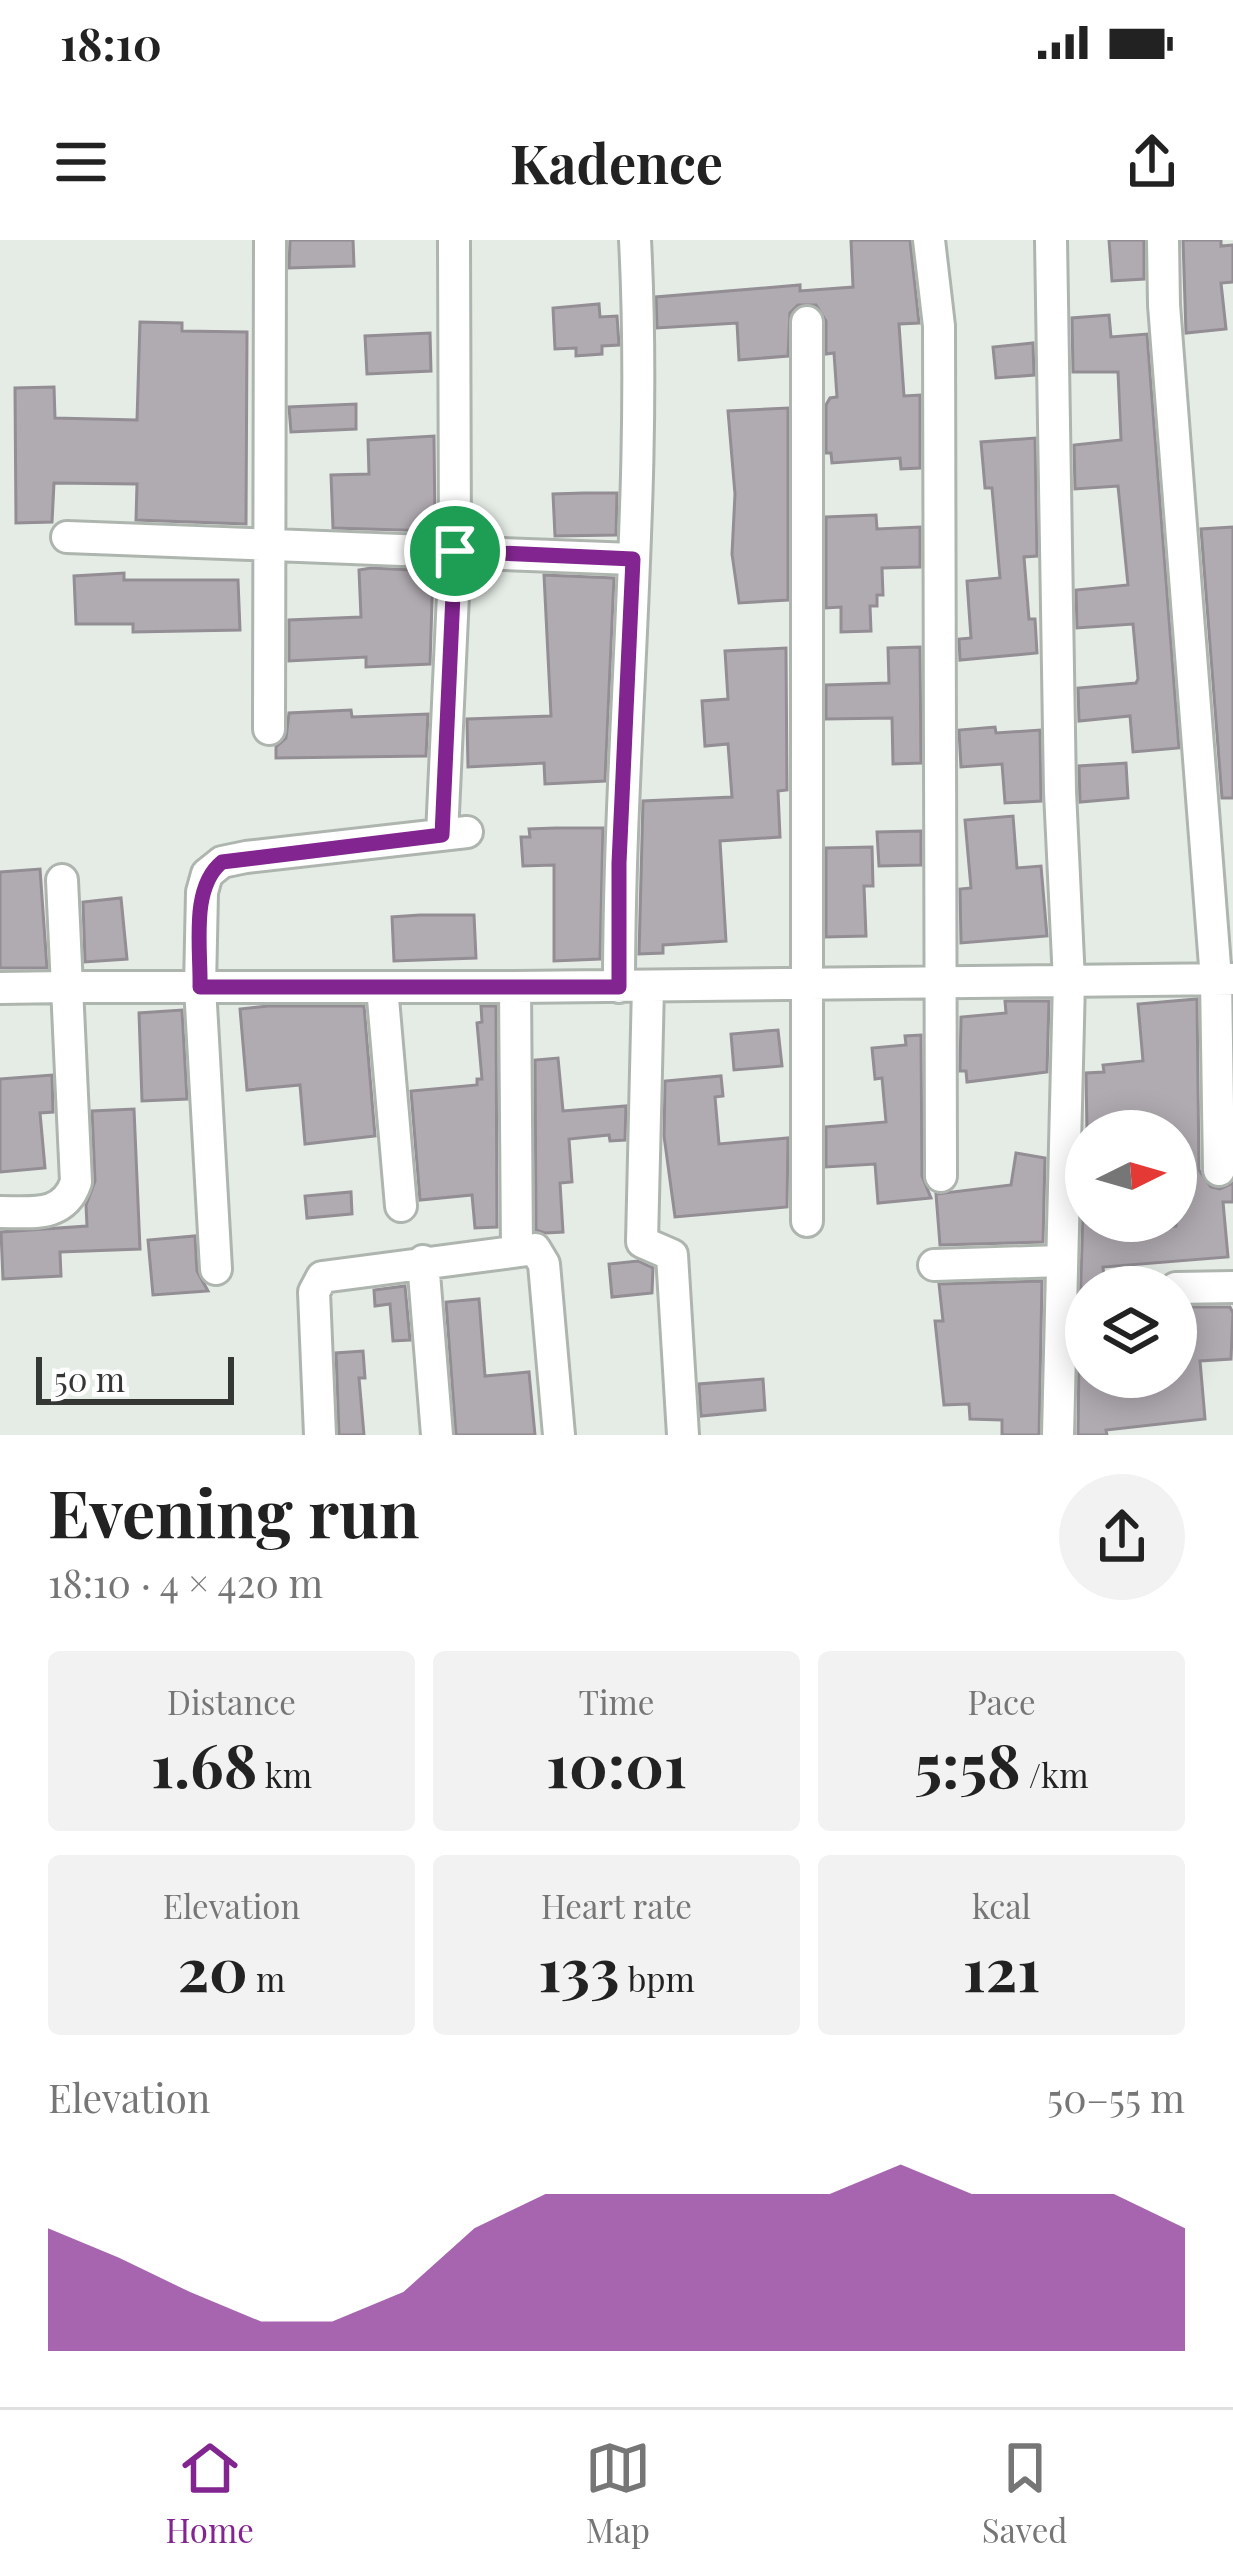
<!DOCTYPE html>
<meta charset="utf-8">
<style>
body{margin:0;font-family:"Playfair Display",serif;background:#f2f2f2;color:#222;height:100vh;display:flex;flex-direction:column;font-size:45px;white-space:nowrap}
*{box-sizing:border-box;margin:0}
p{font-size:39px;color:#767676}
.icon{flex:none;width:66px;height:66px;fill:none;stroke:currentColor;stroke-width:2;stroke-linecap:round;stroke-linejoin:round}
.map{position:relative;height:1195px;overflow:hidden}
.side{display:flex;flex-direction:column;background:#fff;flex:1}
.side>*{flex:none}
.needle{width:78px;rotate:85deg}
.buttons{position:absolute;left:1065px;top:870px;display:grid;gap:24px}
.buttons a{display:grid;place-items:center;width:132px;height:132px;border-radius:50%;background:#fff;box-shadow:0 6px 30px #0003;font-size:60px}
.scale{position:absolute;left:36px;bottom:30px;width:198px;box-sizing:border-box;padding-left:12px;border:6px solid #343734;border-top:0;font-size:33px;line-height:42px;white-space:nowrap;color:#343734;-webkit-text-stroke:9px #fff;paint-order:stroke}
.pin{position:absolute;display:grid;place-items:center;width:102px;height:102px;color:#fff;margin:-51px;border:6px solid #fff;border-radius:50%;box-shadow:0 3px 12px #0007}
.round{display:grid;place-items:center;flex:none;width:126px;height:126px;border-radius:63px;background:#f2f2f2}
.head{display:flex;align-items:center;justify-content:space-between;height:204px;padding:0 48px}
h1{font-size:66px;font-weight:700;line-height:90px}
.stats{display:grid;grid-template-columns:repeat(3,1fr);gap:18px;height:204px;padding:12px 48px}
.stats div{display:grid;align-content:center;border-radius:12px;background:#f2f2f2;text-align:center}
.stats b{font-size:60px;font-weight:700}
.stats small{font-size:33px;font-weight:400}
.stats p{font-size:33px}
.chart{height:336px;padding:24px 48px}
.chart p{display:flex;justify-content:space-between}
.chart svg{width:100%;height:216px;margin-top:12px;fill:#822590;opacity:.7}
.status{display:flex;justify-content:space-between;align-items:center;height:84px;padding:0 60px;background:#fff;direction:ltr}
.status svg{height:33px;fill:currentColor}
header{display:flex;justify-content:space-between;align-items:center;height:156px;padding:0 48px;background:#fff;font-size:54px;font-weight:700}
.dock{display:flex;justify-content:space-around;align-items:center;height:168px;border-top:3px solid #e0e0e0;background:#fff;font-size:33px;color:#767676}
.dock a{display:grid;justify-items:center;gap:6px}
.dock .active{color:#822590}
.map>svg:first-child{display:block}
</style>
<div class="status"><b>18:10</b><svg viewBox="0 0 49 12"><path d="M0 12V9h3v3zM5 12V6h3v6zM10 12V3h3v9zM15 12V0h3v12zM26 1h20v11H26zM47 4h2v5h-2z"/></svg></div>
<header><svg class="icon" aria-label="menu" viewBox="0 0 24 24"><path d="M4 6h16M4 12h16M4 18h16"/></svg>Kadence<svg class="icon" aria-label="share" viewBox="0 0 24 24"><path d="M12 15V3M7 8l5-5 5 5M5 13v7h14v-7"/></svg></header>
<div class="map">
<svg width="1233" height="1195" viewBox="0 0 1233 1195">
<rect width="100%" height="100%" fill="#e5ece6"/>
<!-- building -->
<path fill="#b0aab1" stroke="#938d94" stroke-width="3" d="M290 0H353L354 26 289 28Z
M851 0H910L919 83 899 84 904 156 920 155V228L901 229 900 218 832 223 831 213H826V165L830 158 837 157 834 113 826 114V81L816 65H798L790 73 788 116 739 120 737 83 657 88 656 57 800 45V51L853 47Z
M1109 0H1144V39L1112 41Z
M1183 0H1221V6L1233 5V42L1221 43 1226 89 1186 93Z
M599 64 600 77 617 76 619 105 602 106V114L576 116V108L555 109 553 68Z
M1109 75 1111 97 1147 94 1179 508 1133 512 1130 476 1079 481 1078 448 1136 443 1138 439 1133 384 1077 388 1076 350 1128 345 1118 246 1075 249 1074 205 1121 200 1118 132H1073L1072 78Z
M140 82 182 83V91L247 92 246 284 136 280 137 244 54 243 52 282 16 283 15 148 54 147 55 178 137 180Z
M430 93 431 131 367 134 365 96Z
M1033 103 1034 135 996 138 993 107Z
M356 164V189L291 192 289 167Z
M788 168V360L739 363 732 314 735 254 728 171Z
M434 196 435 291 333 288 331 235 369 234 368 200Z
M1035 198 1037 316 1024 317 1029 379H1035L1037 413 960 420 959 399 971 398 967 341 1000 338 992 248H985L981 202Z
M584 253H617L616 295 555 296 553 254Z
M876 275 877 289 920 287V327L882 328 883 355H877V366H870L871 391 841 392V367L826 368V277Z
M1233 287V558H1222L1201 289Z
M371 328 433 331 430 424 366 427V417L289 421V380L361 377 359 330Z
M124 333V340H238L240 390 133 392V384H76L74 336Z
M544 335 614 338 605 541 545 544 544 523 468 527 467 479 551 476Z
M920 407 921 523 893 524 892 478 826 479V445L889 443 888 408Z
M786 408 787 550 778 551 780 597 720 601 726 701 663 705V713L639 714 643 561 732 557 728 504 705 506 702 461 728 459 725 411Z
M351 470 352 477 428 474 426 516 276 518V507L286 498 289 473Z
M995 487 996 493 1040 490 1041 561 1005 563 1002 524 961 527 959 490Z
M1126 523 1128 558 1080 562 1079 526Z
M1013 576 1017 628 1041 626 1047 696 961 703 960 649 971 648 965 580Z
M556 588H603L600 719 554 721V625L523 626 521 597H530L529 589Z
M921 591V625L879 626 877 592Z
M872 607 873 646H864L866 696 826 697V608Z
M40 629 47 728H0V632Z
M121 658 127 719 85 722 83 662Z
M420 675H474L476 718 394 721 392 677Z
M1197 759 1199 930 1211 947 1220 949 1233 943V962H1223L1228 1017 1103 1027 1105 1047H1086V1071L1080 1072 1083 973 1086 981H1120L1121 990 1176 986V891H1087L1086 833 1104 832 1103 825 1143 821 1138 764Z
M1005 761H1049L1047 832 967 842 966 831H960L961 777 1006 773Z
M268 766H364L375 896 305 904 300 845 247 850 240 769Z
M481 766H496L497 987 475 988 472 955 420 960 411 851 477 845V839H482L477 783 482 782Z
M182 770 187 859 142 861 139 773Z
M778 790 782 826 734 830 731 794Z
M921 795 922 936 931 958 878 963 875 924 826 927V887L886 882 882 838 875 839 872 808 906 805 905 796Z
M558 818 563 871 626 866 625 900 610 901 609 895 569 899 572 942 560 943 563 992 545 993 536 990 535 820Z
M52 835 53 872 40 873 45 928 0 932V839Z
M721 836 723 856 715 857 719 904 788 898 787 967 675 977 664 896 665 841Z
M134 869 140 1009 60 1012 61 1036 3 1039 1 992 87 986 86 965 95 941 92 871Z
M1016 913 1045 918 1043 1002 940 1005 936 954 1011 945Z
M351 952 352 974 307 978 305 956Z
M195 996 197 1031 208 1051 153 1055 148 1000Z
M638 1021 653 1028 652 1053 612 1057 609 1024Z
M1042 1041 1039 1195H1002V1180L970 1179 969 1164 944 1165 935 1081H943L939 1044Z
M405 1046 410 1100 393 1101 390 1064 375 1066 374 1050Z
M479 1059 485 1136 529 1132 535 1195H456L446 1062Z
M1176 1067H1230L1233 1073 1231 1119 1200 1121 1205 1179 1106 1190 1107 1195H1078L1079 1114 1086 1113V1137H1176Z
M363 1111 365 1138H359L364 1195H339L336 1113Z
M763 1139 765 1170 701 1176 699 1144Z"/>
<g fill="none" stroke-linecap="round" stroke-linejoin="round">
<defs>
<path id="minor" d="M929 0 939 86 941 936
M1051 0 1060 552 1069 741 1058 1195
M1163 0 1164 65 1216 739 1219 930
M67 297 633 319
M269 489 270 0
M442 595 455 311 454 0
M62 640 67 747H515
M648 746 642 1002 672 1015 683 1195
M382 747 401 966
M619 747C619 498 648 249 635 0
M0 748 67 747 76 942C64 978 32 972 0 972
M807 981V82
M517 1011 515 747 1233 739
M423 1021 437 1195
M934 1025 1061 1021
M216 1029 200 747 202 652 207 634 222 622 246 617 467 592
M1176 1048 1233 1047
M320 1195 314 1052 322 1037 535 1009 544 1024 559 1195"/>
</defs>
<!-- minor casing -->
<use href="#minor" stroke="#aeb5af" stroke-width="36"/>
<!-- minor -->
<use href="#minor" stroke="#fff" stroke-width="30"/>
</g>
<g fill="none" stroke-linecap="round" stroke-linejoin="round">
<defs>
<path id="route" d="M455 311 633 319 619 623V747H200C201 708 190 648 222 622L442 595Z"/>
</defs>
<!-- route casing -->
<use href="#route" stroke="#fff" stroke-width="24"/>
<!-- route -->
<use href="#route" stroke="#822590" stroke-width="15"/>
</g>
</svg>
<div class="buttons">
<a><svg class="needle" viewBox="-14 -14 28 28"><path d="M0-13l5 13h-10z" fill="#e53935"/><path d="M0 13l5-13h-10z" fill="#767676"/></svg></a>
<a><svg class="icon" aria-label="layers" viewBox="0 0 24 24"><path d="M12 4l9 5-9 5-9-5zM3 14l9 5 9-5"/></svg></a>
</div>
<div class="scale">50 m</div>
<div class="pin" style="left:455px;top:311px;background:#1e9e55"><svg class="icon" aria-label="arrive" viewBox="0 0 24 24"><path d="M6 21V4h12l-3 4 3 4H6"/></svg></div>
</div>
<section class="side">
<div class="head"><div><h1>Evening run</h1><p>18:10 · 4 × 420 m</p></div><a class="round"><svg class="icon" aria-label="share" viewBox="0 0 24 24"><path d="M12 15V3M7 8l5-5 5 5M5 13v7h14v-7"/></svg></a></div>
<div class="stats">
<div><p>Distance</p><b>1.68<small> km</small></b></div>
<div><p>Time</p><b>10:01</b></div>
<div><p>Pace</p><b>5:58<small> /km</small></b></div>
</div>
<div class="stats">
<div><p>Elevation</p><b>20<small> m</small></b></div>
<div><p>Heart rate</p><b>133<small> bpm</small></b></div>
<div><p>kcal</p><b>121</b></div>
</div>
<div class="chart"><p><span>Elevation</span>50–55 m</p>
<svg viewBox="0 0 160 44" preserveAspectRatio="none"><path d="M0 44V19L10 25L20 32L30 38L40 38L50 32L60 19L70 12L80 12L90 12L100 12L110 12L120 6L130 12L140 12L150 12L160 19V44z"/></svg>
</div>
</section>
<nav class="dock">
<a class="active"><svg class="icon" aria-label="home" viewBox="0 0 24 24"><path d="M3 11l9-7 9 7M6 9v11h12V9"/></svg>Home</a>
<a><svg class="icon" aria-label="map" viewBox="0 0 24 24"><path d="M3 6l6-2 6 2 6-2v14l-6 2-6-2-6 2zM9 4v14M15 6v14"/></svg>Map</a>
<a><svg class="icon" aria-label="saved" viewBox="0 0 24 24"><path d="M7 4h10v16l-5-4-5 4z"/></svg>Saved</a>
</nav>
